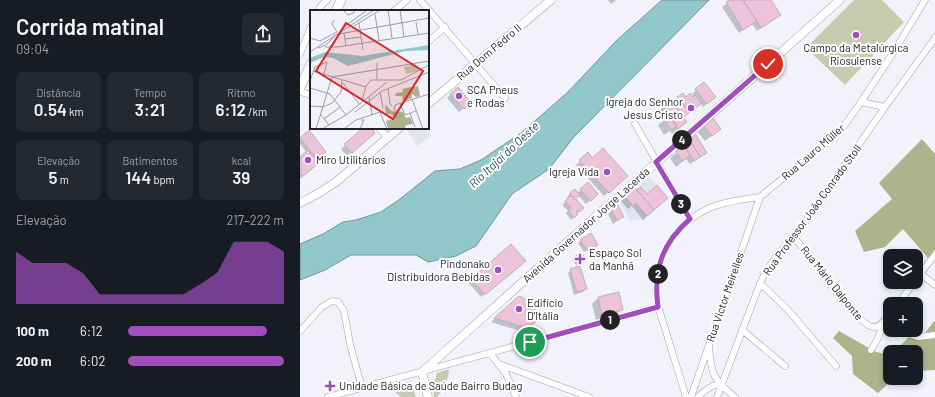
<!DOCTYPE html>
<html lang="pt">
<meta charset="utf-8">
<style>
body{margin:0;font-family:Barlow,sans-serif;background:#242831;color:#f1f3f6;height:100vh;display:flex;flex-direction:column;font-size:15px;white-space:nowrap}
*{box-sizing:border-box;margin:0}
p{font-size:13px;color:#9ea1a6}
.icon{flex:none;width:22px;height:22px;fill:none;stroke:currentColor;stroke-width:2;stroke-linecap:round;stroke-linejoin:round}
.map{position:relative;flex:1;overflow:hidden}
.drawer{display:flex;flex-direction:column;background:#171b24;width:300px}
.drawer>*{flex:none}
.buttons{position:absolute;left:583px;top:249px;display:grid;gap:8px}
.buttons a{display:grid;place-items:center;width:40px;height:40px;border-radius:8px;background:#171b24;box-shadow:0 2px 6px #0003;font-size:20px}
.pin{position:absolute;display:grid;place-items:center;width:34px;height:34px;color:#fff;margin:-17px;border:2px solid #fff;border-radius:50%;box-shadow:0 1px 4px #0007}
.km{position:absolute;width:20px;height:20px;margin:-10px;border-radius:50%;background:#222;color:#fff;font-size:11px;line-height:20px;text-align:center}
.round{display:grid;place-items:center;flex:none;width:42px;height:42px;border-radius:8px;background:#242831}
.head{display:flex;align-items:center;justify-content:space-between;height:68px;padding:0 16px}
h1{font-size:22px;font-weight:600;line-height:30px}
.stats{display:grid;grid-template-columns:repeat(3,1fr);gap:6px;height:68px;padding:4px 16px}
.stats div{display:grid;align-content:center;border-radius:8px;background:#242831;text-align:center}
.stats b{font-size:17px;font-weight:600}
.stats small{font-size:11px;font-weight:400}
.stats p{font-size:11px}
.chart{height:112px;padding:8px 16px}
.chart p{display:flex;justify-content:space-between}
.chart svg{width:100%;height:72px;margin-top:4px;fill:#9e4ebd;opacity:.7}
ul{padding:0 16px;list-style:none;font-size:13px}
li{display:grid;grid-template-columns:64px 48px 1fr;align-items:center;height:30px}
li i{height:10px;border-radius:5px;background:#9e4ebd}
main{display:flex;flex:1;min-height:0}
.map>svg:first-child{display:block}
</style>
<main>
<section class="drawer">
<div class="head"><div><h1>Corrida matinal</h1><p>09:04</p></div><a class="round"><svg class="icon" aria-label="share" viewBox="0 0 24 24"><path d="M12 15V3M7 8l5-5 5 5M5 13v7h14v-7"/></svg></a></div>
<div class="stats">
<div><p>Distância</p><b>0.54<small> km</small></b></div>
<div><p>Tempo</p><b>3:21</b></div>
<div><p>Ritmo</p><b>6:12<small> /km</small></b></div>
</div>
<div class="stats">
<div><p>Elevação</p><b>5<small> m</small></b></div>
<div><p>Batimentos</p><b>144<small> bpm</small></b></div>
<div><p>kcal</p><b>39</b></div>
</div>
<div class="chart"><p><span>Elevação</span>217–222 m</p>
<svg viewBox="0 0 160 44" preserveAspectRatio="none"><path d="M0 44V12L10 19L20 19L30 19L40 25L50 38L60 38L70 38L80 38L90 38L100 38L110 32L120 25L130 6L140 6L150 6L160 12V44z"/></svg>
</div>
<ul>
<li><b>100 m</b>6:12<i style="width:89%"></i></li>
<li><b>200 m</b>6:02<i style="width:100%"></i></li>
</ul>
</section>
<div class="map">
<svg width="635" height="397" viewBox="0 0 635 397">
<rect width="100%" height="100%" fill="#f1f2fb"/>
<!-- built -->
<path fill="#e2e4f4" d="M106 128H125L131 135 117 146Z
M349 176 357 185 347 194 341 187 337 190 335 188Z
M325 196 333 206 336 203 347 216 344 220H330L319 202Z"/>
<!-- green -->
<path fill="#c7ccae" d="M554 0H582L604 22 545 85 506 48Z
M149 369C148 380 145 388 137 397H134L133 387 137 373Z
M111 381 116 397H101L89 387Z"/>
<!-- forest -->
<path fill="#adb38b" d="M622 139 635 154V249L628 258 603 229 585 247 564 252 555 231 592 199 579 183Z
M634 321 635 322V370L616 371V352H594L610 336 620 340Z
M539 331 576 352 590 355V378H594L578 393 553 374 552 356 533 338Z"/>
<!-- water -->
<path fill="#92c8cc" stroke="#70969a" d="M362 0H409L273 138 249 169 212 194 176 246 156 256 128 262 116 255H51L25 270 0 280V244L23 234 43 222 56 220 81 212 100 199 135 171 160 169 181 160 221 133 268 92 317 40Z"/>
<!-- shadow -->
<path fill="#0003" d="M308 0H316L311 4Z
M431 0H470L480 15 457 31 452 24 439 33 422 7Z
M396 90 411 101 403 107 400 103 382 118 385 122 379 128 372 134 370 131 364 135 358 125 363 121 357 112 370 101 372 104 383 94 386 98H392L394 97 392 94Z
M151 94 166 106 159 112 147 98Z
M404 126 420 129 405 141 398 132Z
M65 128H70V137L47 156 41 149Z
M9 132 22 154 15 160 14 167 0 179V158L7 153 0 144V139Z
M396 137 406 153 390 164 386 159 376 167 370 158Z
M292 159 322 180 304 196 276 165 280 161Z
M340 188 347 195 363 202 343 220 332 206 328 209 321 201 335 189 337 191Z
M275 190 277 193 281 190 293 198 286 204 278 195 273 199 283 207 271 220 266 213 268 211 262 205 269 199 267 197Z
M312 210 323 217 313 224 308 214Z
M281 240 295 246 284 252 278 243Z
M274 258 283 261 277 266 272 260Z
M221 263 181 297 168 282 171 279Z
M271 270 286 289 283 292 274 295 268 273Z
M219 297 240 318 236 322 223 332 191 322Z
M298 298 322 309 316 315 296 320 292 304Z"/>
<!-- building -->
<path fill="#edc3da" stroke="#bbb2b7" d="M429 0H443L457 21 443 30 426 2Z
M443 0H471L481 15 461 28Z
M404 82 416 97 407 104 395 89Z
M158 87 171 103 164 109 150 94Z
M383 93 386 97 390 93 393 97 395 95 402 103 390 112 377 97Z
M370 100 387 122 378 129 362 105Z
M381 102 390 112 383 118 375 106Z
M369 115 377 126 371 130 364 118Z
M413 118 421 129 412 136 403 125Z
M63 128H71L75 133 52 153 44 144Z
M9 130 26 152 17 159 0 138Z
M396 135 407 153 400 157 390 140Z
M390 140 400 157 394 161 384 145Z
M384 145 390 156 382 161 376 151Z
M303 148 328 176 309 193 279 160 288 152 292 158Z
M8 150 19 163 3 176 0 173V157Z
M288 182 298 194 291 201 280 189Z
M357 185 368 198 354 210 337 190 341 187 347 194Z
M335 188 354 210 347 216 336 203 333 206 325 196Z
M275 189 280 195 276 198 269 194Z
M271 195 275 200 276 199 284 208 279 212 278 210 276 212 278 214 274 218 268 210 271 208 265 201Z
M318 205 324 217 317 220 311 209Z
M291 233 298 245 288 251 280 240Z
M211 244 226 261 185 295 171 279Z
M281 252 286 260 279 265 273 258Z
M280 266 287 289 277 292 270 269Z
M319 292 323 310 302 315 298 297Z
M219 296 229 301 241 318 227 328 194 318Z"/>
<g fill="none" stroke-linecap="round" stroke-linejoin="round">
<defs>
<path id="minor" d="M120 0 205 98
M18 11 20 7 27 0
M94 11 107 0
M128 42 145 27
M0 54 11 27
M0 92 8 94 11 93
M561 102 585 107
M335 124 390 219
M79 128 88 138
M460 197 526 143 544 126 561 102 593 53 625 0
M494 237C505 251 559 328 574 327 581 327 586 319 590 314
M620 273 635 285
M616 279 635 255
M460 283 488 310 536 366
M598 304 614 282
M442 330 485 366
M603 330 605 333 618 337 635 335
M0 331 22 307 32 301 38 302 44 311 50 344 62 388
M409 346C411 374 413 380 435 397
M571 350 577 340 584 323
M190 353 206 374 216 397
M199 364 289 397
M28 397 358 307
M386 397C380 376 373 356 367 335 364 324 359 312 357 300 352 259 374 223 412 207 427 201 444 199 460 197
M391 397 460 197
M398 397C405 391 411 383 421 386
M417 397 456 294 465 273 477 255 501 228 585 107 635 38"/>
<path id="major" d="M128 104 251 0
M0 203 19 193 36 182 99 128
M128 397 122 372 311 203 540 0"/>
<path id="highway" d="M36 11 41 0
M0 88 11 64"/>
</defs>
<!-- minor casing -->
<use href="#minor" stroke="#a0a1a9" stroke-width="7"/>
<!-- major casing -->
<use href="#major" stroke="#a0a1a9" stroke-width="9"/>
<!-- highway casing -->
<use href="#highway" stroke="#a0a1a9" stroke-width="10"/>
<!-- minor -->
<use href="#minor" stroke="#fff" stroke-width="6"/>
<!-- major -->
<use href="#major" stroke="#fff" stroke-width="8"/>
<!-- highway -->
<use href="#highway" stroke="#fff" stroke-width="9"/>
</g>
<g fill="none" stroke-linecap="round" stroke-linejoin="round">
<defs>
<path id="route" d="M230 342 358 307C353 270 362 243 390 219L356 162 468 64"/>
</defs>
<!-- route casing -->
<use href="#route" stroke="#fff" stroke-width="8"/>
<!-- route -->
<use href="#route" stroke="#9e4ebd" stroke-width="5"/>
</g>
<!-- markers -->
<g fill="#9e4ebd" stroke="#fff" stroke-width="1.5">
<circle cx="556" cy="35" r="4"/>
<circle cx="159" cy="96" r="4"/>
<circle cx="391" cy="108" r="4"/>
<circle cx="8" cy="160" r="4"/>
<circle cx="307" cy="172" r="4"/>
<path d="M278 253h4v4h4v4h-4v4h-4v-4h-4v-4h4z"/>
<circle cx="198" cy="270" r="4"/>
<circle cx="219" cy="309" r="4"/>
<path d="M28 380h4v4h4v4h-4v4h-4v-4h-4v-4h4z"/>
</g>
<g text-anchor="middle" stroke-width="4" stroke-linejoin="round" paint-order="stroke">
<!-- poi labels -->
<g font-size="11" fill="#202124" stroke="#fff" text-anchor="start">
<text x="556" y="52" text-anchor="middle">Campo da Metalúrgica<tspan x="556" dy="13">Riosulense</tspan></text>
<text x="167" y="94">SCA Pneus<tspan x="167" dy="13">e Rodas</tspan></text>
<text x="383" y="106" text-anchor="end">Igreja do Senhor<tspan x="383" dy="13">Jesus Cristo</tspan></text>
<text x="16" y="164">Miro Utilitários</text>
<text x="299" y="176" text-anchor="end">Igreja Vida</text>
<text x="289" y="257">Espaço Sol<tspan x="289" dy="13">da Manhã</tspan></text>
<text x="190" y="268" text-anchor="end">Pindonako<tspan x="190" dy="13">Distribuidora Bebidas</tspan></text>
<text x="227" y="307">Edifício<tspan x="227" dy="13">D'Itália</tspan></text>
<text x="39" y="390">Unidade Básica de Saúde Bairro Budag</text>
</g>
<!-- street labels -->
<g font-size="11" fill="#202124" stroke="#fff">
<text transform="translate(189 52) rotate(-40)" y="4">Rua Dom Pedro II</text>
<text transform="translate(513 152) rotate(-41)" y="4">Rua Lauro Müller</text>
<text transform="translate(512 210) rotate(-54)" y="4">Rua Professor João Conrado Stoll</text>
<text transform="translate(286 225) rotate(-42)" y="4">Avenida Governador Jorge Lacerda</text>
<text transform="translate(532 283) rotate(51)" y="4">Rua Mário Dalponte</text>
<text transform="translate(425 297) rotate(-71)" y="4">Rua Victor Meirelles</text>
</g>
<!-- water labels -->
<g font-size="12" font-style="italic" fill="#1c4c50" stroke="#fff">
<text transform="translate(204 155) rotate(-43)" y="4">Rio Itajaí do Oeste</text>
</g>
</g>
<!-- overview -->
<g transform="translate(10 10)">
<rect width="119" height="119" fill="#f1f2fb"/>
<path d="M106 54 108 61 96 64 94 57Z" fill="#c7ccae"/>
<path d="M108 76 110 86 106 87 102 84V88L93 92 92 86H85L86 83 93 82 92 79 101 77 102 80 103 77ZM75 94 81 101 93 102 96 108 100 107 103 114 96 115 95 118 78 119 76 111 86 108 81 104H76Z" fill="#adb38b"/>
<path d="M119 35V40L96 41 38 56 23 48 14 47 0 53V48L15 42 52 46Z" fill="#92c8cc"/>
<path fill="none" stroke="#9d9ea5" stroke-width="1" d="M33 0 38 5 45 2M78 0 82 28M90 0 94 27M65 4 69 30M24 10 22 14 27 22M106 12 108 24M49 13 53 40M44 16 70 0M34 17 57 0M34 23 36 36M29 24 119 8M0 28 10 31 27 22M35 29 51 27M15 37H28L119 23M8 38 16 35 26 25M0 42 64 0M3 61 56 77M67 69V53M0 71 5 57 17 52 14 64M33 73 49 94M0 78 20 84 36 105M78 79 80 94 82 96M70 82 73 98M59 87 62 105M102 89 113 119M58 92 52 91 56 76 61 70H91L119 55M90 93 95 105 106 101M0 96 13 97 22 93 31 82 32 70M45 102 72 81 119 62M100 103 105 117M11 105 19 115M84 108 93 106 84 99 85 95 119 84M14 109 30 97M6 119 22 67 119 51M12 119 36 105 77 72M34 119 46 110 70 102 77 119M50 119 54 110H51"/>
<path fill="#d62828" fill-opacity="0.15" stroke="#d62828" stroke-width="2" d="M36 13 113 61 83 109 6 61Z"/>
<rect width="119" height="119" fill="none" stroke="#202124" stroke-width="2"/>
</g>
</svg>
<div class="buttons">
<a><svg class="icon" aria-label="layers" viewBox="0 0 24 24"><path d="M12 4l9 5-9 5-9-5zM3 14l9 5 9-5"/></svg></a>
<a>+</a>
<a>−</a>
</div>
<div class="pin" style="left:230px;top:342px;background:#1e9e55"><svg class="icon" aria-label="arrive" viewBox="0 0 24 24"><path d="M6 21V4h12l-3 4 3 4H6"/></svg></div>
<div class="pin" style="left:468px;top:64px;background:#d93025"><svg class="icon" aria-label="check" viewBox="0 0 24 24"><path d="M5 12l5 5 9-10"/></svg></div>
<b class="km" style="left:310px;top:320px">1</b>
<b class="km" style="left:358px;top:274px">2</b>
<b class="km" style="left:381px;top:204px">3</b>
<b class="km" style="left:382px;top:140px">4</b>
</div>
</main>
